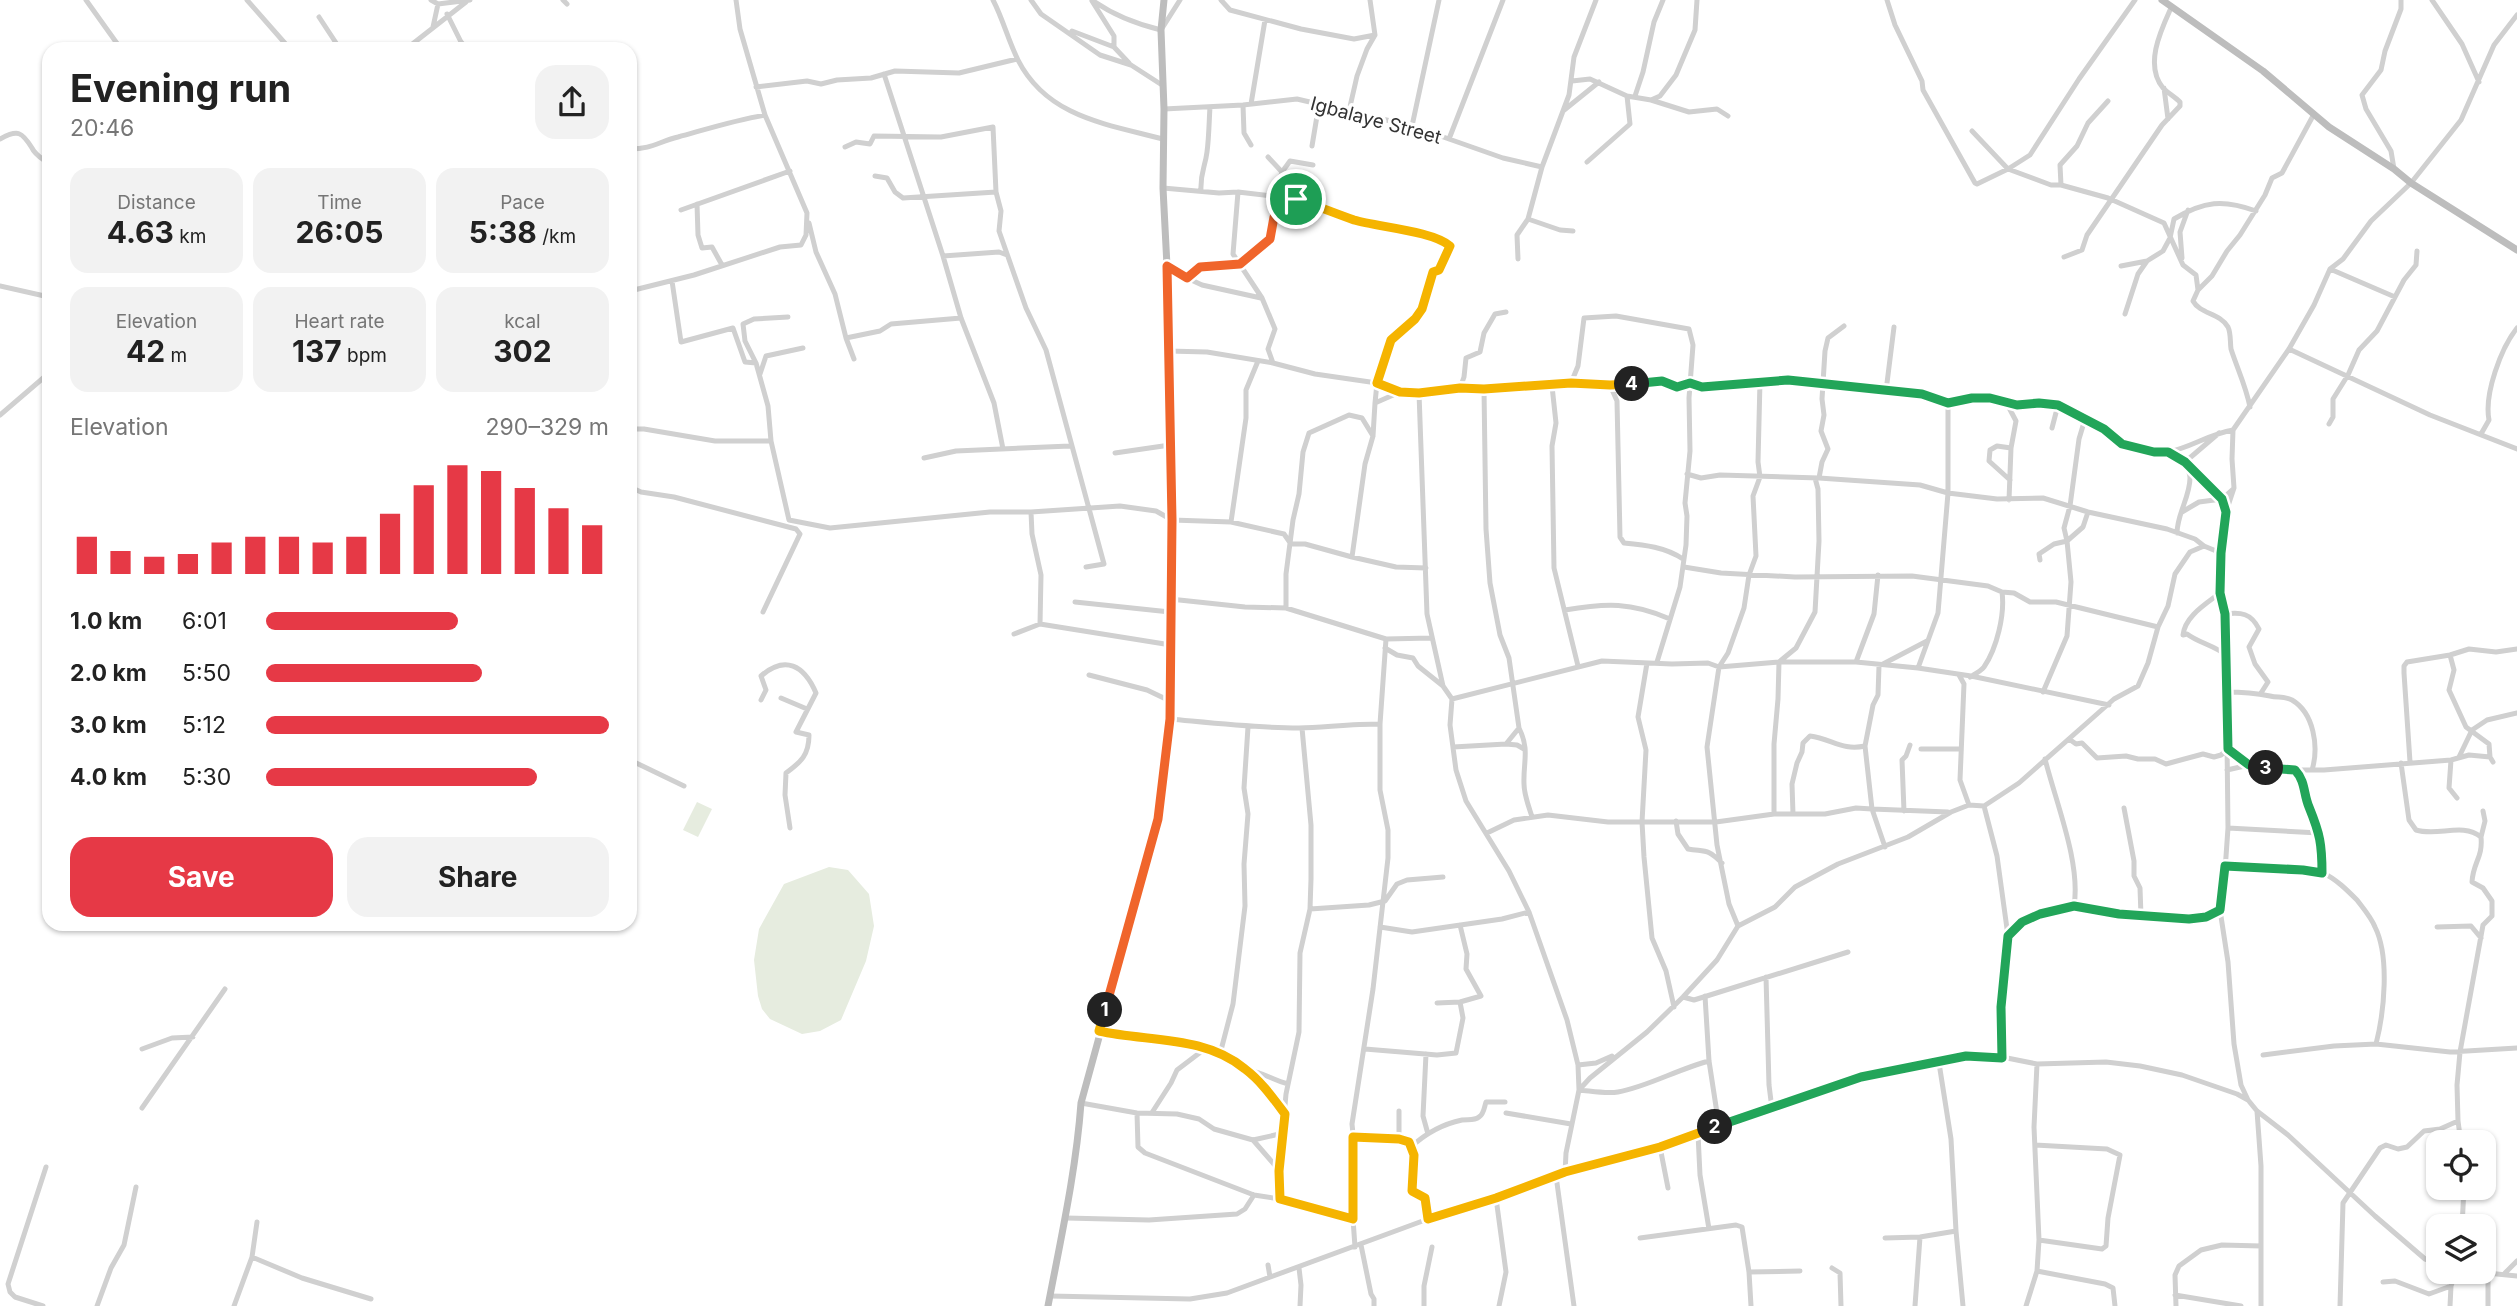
<!DOCTYPE html>
<meta charset="utf-8">
<style>
body{margin:0;font-family:Inter,sans-serif;background:#f2f2f2;color:#222;height:100vh;display:flex;flex-direction:column;font-size:26px;white-space:nowrap}
*{box-sizing:border-box;margin:0}
p{font-size:23px;color:#767676}
.icon{flex:none;width:38px;height:38px;fill:none;stroke:currentColor;stroke-width:2;stroke-linecap:round;stroke-linejoin:round}
.map{position:relative;flex:1;overflow:hidden}
.details{position:absolute;left:42px;top:42px;width:595px;height:889px;display:flex;flex-direction:column;background:#fff;border-radius:21px;box-shadow:0 2px 5px #0004}
.details>*{flex:none}
.tools{position:absolute;left:2426px;top:1130px;display:grid;gap:14px}
.tools a{display:grid;place-items:center;width:70px;height:70px;border-radius:14px;background:#fff;box-shadow:0 2px 5px #0004;font-size:35px}
.pin{position:absolute;display:grid;place-items:center;width:60px;height:60px;color:#fff;margin:-30px;border:4px solid #fff;border-radius:50%;box-shadow:0 2px 7px #0007}
.km{position:absolute;width:35px;height:35px;margin:-18px;border-radius:50%;background:#222;color:#fff;font-size:19px;line-height:35px;text-align:center}
.round{display:grid;place-items:center;flex:none;width:74px;height:74px;border-radius:21px;background:#f2f2f2}
.overview{display:flex;align-items:center;justify-content:space-between;height:119px;padding:0 28px}
h1{font-size:38px;font-weight:700;line-height:52px}
.metrics{display:grid;grid-template-columns:repeat(3,1fr);gap:10px;height:119px;padding:7px 28px}
.metrics div{display:grid;align-content:center;border-radius:18px;background:#f2f2f2;text-align:center}
.metrics b{font-size:30px;font-weight:700}
.metrics small{font-size:19px;font-weight:400}
.metrics p{font-size:19px}
.chart{height:196px;padding:14px 28px}
.chart p{display:flex;justify-content:space-between}
.chart svg{width:100%;height:126px;margin-top:7px;stroke:#e63946;stroke-width:6}
.primary-button{display:flex;gap:14px;margin-top:auto;padding:14px 28px}
.primary-button a{flex:1;height:80px;border-radius:21px;background:#e63946;color:#fff;font-size:28px;font-weight:700;line-height:80px;text-align:center}
.primary-button a+a{background:#f2f2f2;color:#222}
ul{padding:0 28px;list-style:none;font-size:23px}
li{display:grid;grid-template-columns:112px 84px 1fr;align-items:center;height:52px}
li i{height:18px;border-radius:9px;background:#e63946}
.map>svg:first-child{display:block}
</style>
<div class="map">
<svg width="2517" height="1306" viewBox="0 0 2517 1306">
<rect width="100%" height="100%" fill="#fff"/>
<!-- green -->
<path fill="#e6ecdf" d="M697 802 712 809 698 837 683 830Z
M829 867 848 870 869 894 874 926 866 961 841 1020 820 1031 802 1034 770 1019 762 1009 758 996 754 960 759 929 784 884Z"/>
<g fill="none" stroke-linecap="round" stroke-linejoin="round">
<!-- street -->
<path stroke="#d0d0d0" stroke-width="5" d="M86 0 121 49
M247 0 290 49
M431 0 438 4 470 0
M563 0 567 4
M993 0C1003 19 1008 40 1018 60 1047 117 1106 124 1163 139
M1031 0 1041 14 1100 55 1131 65 1162 85
M1092 0C1113 15 1136 24 1161 30L1180 0
M1221 0 1230 10 1301 29 1354 39 1375 35
M1887 0 1895 25 1922 81 1923 90 1975 183 1977 184 2008 169 2051 185H2061L2108 198 2164 223 2183 265 2196 275 2198 290 2193 301C2200 314 2220 313 2228 327 2231 333 2230 342 2231 349 2237 368 2246 386 2250 407
M2432 0 2462 44 2479 82
M1092 1 1114 36V47
M447 14 461 42 467 49
M319 17 340 49
M433 27 438 4
M1072 31 1114 47 1129 63
M406 49 466 2
M884 74 943 256 961 318 994 403 1003 449
M1572 81 1590 79 1627 96 1651 100 1660 96 1676 75 1695 30 1697 0
M756 87 807 81 821 84 837 80 871 78 895 71 959 73 1017 59
M2164 88 2168 119
M1635 96 1643 72 1654 22 1663 0
M1651 100 1689 112 1717 109 1728 116
M1251 104 1265 20
M1243 105 1244 133 1251 145
M1164 109 1243 105 1297 99 1412 126 1503 158 1542 167
M1349 111 1357 76 1367 49 1375 35 1370 0
M1563 111 1599 82
M1412 126 1439 0
M1972 131 2008 169 2030 155 2079 79 2135 0
M0 139C18 129 22 132 32 148 35 155 43 159 49 164
M1449 139 1503 0
M1312 146 1319 104
M845 147 856 142 870 144 874 136 941 137 993 127 996 192 1001 211 999 231 1026 308 1046 350 1104 564 1086 567
M630 149C652 149 658 142 678 137 707 129 735 120 765 115
M1268 157 1282 172
M1587 162 1630 124 1627 96
M2394 169 2391 151 2366 109 2362 95 2381 70 2385 51 2401 9V0
M875 176 887 178 895 192 903 198 996 192
M2061 185 2060 165 2077 146 2088 123 2108 101
M1163 188 1219 193 1238 192 1296 199 1354 220 1418 233 1445 242 1450 246 1439 270 1433 272 1422 309 1415 319 1391 340 1377 383 1375 403
M1201 191C1200 173 1205 168 1207 152 1209 137 1209 122 1210 107
M1238 192 1233 254 1262 298 1275 329 1268 349 1273 363
M697 204 698 235 702 248 712 247 722 265
M681 210 790 171
M1274 217 1296 199
M1528 219 1560 230 1573 231
M809 223 816 252 835 294 846 338 854 359
M943 256 999 252 1007 255
M2064 257 2082 250 2087 235 2162 125 2180 106V102C2175 97 2168 93 2163 88 2144 65 2161 30 2171 8
M2182 258 2180 232 2188 210
M1518 259 1517 235 1528 219 1542 167 1569 95 1574 57 1596 0
M1167 266 1187 278 1201 267 1240 263 1267 242 1273 229 1275 195 1282 172 1290 161 1313 165
M2121 266 2147 261
M2330 269 2395 297
M1187 278 1202 285 1261 298
M672 281 681 342 733 328 745 362 756 363 768 406 771 441 789 520 830 528 990 512H1031L1120 506 1156 511 1172 520 1231 522 1284 534 1291 544
M0 286 49 297
M2198 290 2212 276 2227 251 2240 235 2265 195 2272 178 2282 173 2314 114
M630 291 694 275 780 247 801 245 806 235 807 213 765 115 740 29 736 0
M2125 314 2138 274 2147 261 2163 251 2170 238 2174 219C2204 201 2223 199 2256 211
M846 338 880 331 891 324 961 318
M2289 349 2430 415 2517 449
M1168 351 1207 352 1273 363 1315 374 1377 383 1400 392 1419 393 1460 388 1464 377 1466 358 1480 352 1484 333 1495 314 1506 312
M756 363 745 341 743 324 754 319 788 317
M760 374 766 356 803 348
M1571 383 1578 366 1584 318 1616 316 1689 329 1693 345 1689 398 1690 451 1685 503 1687 516 1686 545 1680 587 1657 662
M1610 385 1617 401 1620 537 1624 543C1645 545 1665 547 1683 559
M1552 386 1556 423 1552 446 1554 568 1578 666
M1460 388 1484 389 1571 383 1610 385 1662 381 1677 387 1691 383 1702 387 1788 380 1922 394 1948 403 1972 398H1990L2017 405 2039 403 2058 405 2104 429 2122 444 2154 452H2168L2185 462 2222 499 2226 511
M1886 391 1894 327
M1419 393 1427 614 1443 686 1452 699 1450 725 1456 770 1466 801 1509 871 1529 912 1567 1020 1578 1065 1579 1090C1591 1091 1606 1094 1618 1092 1647 1087 1678 1069 1709 1061
M2006 402 2016 421 2011 448
M1948 403V493L1938 613 1918 668 1971 676 2109 705
M0 415 49 373
M2329 424 2333 417V399L2348 375 2359 350 2377 331 2404 280 2416 265 2417 251
M2052 428 2058 405
M630 429H644L715 441H771
M2481 434 2489 420C2484 394 2501 348 2517 328
M2168 452C2190 448 2209 434 2233 430
M1115 453 1170 445
M924 458 956 451 1070 446
M1687 474 1701 478 1720 475 1819 478 1920 485 1948 493 1997 499 2043 498 2088 512 2167 529 2195 539 2204 546 2221 553
M1819 478 1822 462 1828 449 1821 431 1824 415 1822 399 1825 351 1828 338 1844 326
M630 487 641 492 674 497 796 529 800 534 763 612
M2009 500 2011 448 1997 446 1990 450 1989 461 2010 480
M1031 512 1032 534 1041 575 1040 624
M2182 512 2199 502 2222 499 2232 490
M1231 522 1246 418V390L1258 361
M2177 533C2177 514 2190 497 2190 478 2190 473 2187 467 2185 462L2219 433
M1291 544H1305L1352 557 1365 464 1373 436 1375 403 1400 392
M1352 557 1396 567 1426 568
M2040 560 2039 554 2054 544 2067 541 2064 528 2070 506 2079 439 2085 419
M1684 567 1721 573 1795 577 1912 576 1988 586 2002 592 2014 593 2030 602H2056L2158 627
M2220 593C2206 604 2185 616 2183 635L2187 634C2199 643 2213 645 2226 655
M1170 599 1245 607 1286 608 1386 639 1380 724V790L1388 830V858L1373 989 1352 1124 1355 1154 1353 1219 1355 1247
M1075 602 1170 612
M1286 608V574L1293 520 1299 494 1303 452 1309 433 1349 415 1362 418 1373 436
M1565 610C1606 603 1631 602 1670 619
M2225 614C2241 612 2251 613 2259 629L2249 647 2255 664 2268 682 2261 693
M1014 634 1040 624 1171 645
M1386 639 1431 638
M1385 648 1397 655 1413 658 1418 666 1443 686
M2450 655 2454 670 2449 690 2466 727 2489 744 2490 757
M1856 662 1874 614 1878 575
M1647 663 1638 717 1646 750 1642 822 1644 857 1652 938 1666 971 1674 1007
M1883 664 1927 641
M1879 666 1878 695 1873 705 1865 746 1872 809 1948 812
M1089 675 1147 690 1170 701
M1959 675 1964 684 1960 780 1969 805
M1970 677C1975 674 1981 671 1984 667 1997 648 2005 614 2002 592
M2043 692 2067 636 2071 582 2067 541 2083 527 2088 512
M2226 692C2242 692 2255 693 2270 696 2278 698 2284 696 2292 700 2314 713 2319 747 2312 770
M781 698 807 709
M1452 699 1602 661 1672 664 1708 663 1719 667 1779 662H1856L1918 668
M761 700 766 690 761 676C785 655 804 665 816 693L796 732 809 735C809 755 801 762 786 773L785 795 790 828
M1170 719C1213 723 1256 728 1299 728 1326 727 1353 724 1380 724
M1519 728C1530 750 1523 762 1524 784 1524 795 1529 807 1532 817
M2069 739 2076 744 2082 743 2097 758 2126 756 2138 759H2155L2166 764 2203 754 2214 757 2221 755 2228 749 2249 765
M1506 744 1517 745 1524 749
M1453 747 1506 744 1519 728 1509 658 1500 635 1490 583 1486 529 1484 389
M1921 749H1961
M2459 757 2472 730 2487 720 2517 713
M2045 759C2056 803 2081 863 2074 906
M630 760 684 786
M2451 760 2449 788 2457 798
M2410 762 2404 673V666L2407 662 2450 655 2469 649 2496 652 2517 649
M2401 763 2409 820 2416 830C2438 837 2462 822 2481 837 2483 858 2473 862 2472 882L2483 888 2492 901V916L2483 925 2460 1052 2457 1085 2458 1121 2461 1143
M2227 770 2249 765 2295 770H2324L2451 760 2469 755 2490 757 2493 762
M2296 771C2306 782 2303 793 2309 807 2320 834 2323 844 2322 873
M1984 806 1997 856 2008 936
M2124 808 2134 861V876L2140 888 2141 916
M1904 811 1902 760 1906 756 1910 745
M1774 814V744L1778 699 1779 662 1796 648 1815 612 1819 541 1818 489 1815 478
M1793 814 1792 784 1797 763 1802 752 1803 743 1810 736C1832 739 1842 751 1865 746
M1676 821 1678 834 1688 849C1706 852 1707 848 1722 863
M2228 828 2319 833
M1487 833 1514 820 1548 815 1608 822H1716L1774 814H1825L1856 808 1872 809 1885 847
M2481 837 2485 821 2483 811
M2225 866C2252 868 2299 864 2323 873 2336 879 2347 890 2357 900 2363 908 2371 917 2375 927 2390 957 2384 1013 2376 1044
M1310 909 1369 905 1385 901 1397 884 1407 880 1443 877
M1738 926 1729 904 1717 845 1707 747 1719 667 1728 653 1744 608 1749 575 1756 556 1753 496 1760 477 1758 462 1760 381
M1380 927 1412 932 1502 919 1529 912
M2437 927 2471 926 2481 938
M1766 977 1769 1085 1772 1109
M1705 996 1709 1061 1719 1126
M1683 997 1694 1000 1848 952
M1437 1003 1460 1002 1481 996 1466 969 1467 954 1460 925
M1099 1031C1148 1042 1204 1035 1245 1069 1261 1082 1273 1098 1285 1114
M142 1049 172 1038 193 1037
M1365 1049 1437 1055 1456 1053 1463 1018 1460 1002
M1220 1054 1233 1004 1245 906 1244 864 1248 814 1244 788 1248 727
M1426 1054 1423 1116 1428 1134
M2263 1055 2334 1046 2376 1044 2450 1052 2517 1048
M2002 1057 2001 1007 2008 936 2022 922 2040 914 2074 906 2119 914 2189 918 2206 917 2220 910
M1939 1063 1951 1139 1956 1231 1963 1306
M1578 1065 1596 1063 1612 1056
M1247 1070C1262 1072 1273 1080 1288 1084
M2248 1100 2241 1085 2234 1044 2228 962 2220 910 2223 899 2228 828 2226 655 2225 614 2220 593 2221 553 2226 512 2234 488 2232 459 2233 430 2289 349 2314 305 2330 269 2343 259 2371 221 2411 183 2461 120 2494 45 2517 15
M1081 1103 1137 1113 1177 1114 1199 1119 1214 1129 1253 1140 1284 1133
M142 1108 225 989
M1153 1111 1171 1083 1177 1070 1206 1048
M1399 1111V1139
M2257 1111 2261 1166V1306
M1137 1113 1138 1147 1145 1153 1254 1195 1280 1199 1353 1219
M1506 1113 1571 1124
M1698 1134 1700 1175 1709 1229
M1353 1137 1399 1139 1409 1142 1414 1155 1412 1191 1427 1200 1428 1219
M1253 1140 1279 1170
M2035 1145 2107 1149 2120 1155 2108 1218 2106 1246 2102 1249 2039 1240
M1411 1147C1425 1134 1443 1124 1462 1120 1468 1119 1474 1121 1479 1117 1484 1114 1484 1108 1486 1102H1505
M1660 1147 1668 1188
M1565 1173 1566 1153 1579 1090 1590 1078 1647 1032 1683 997 1717 960 1738 926 1775 907 1795 887 1838 864 1908 837 1951 812 1969 805 1984 806 2019 783 2114 699 2138 686 2148 663 2158 627 2168 606 2175 574 2190 552 2204 546
M1556 1176 1574 1306
M1496 1198 1506 1272 1499 1306
M1280 1199 1279 1171 1286 1094 1299 1032 1300 953 1310 909 1311 879V825L1302 728
M1066 1218 1149 1220 1237 1214 1245 1209 1254 1195
M2462 1227 2464 1188
M1640 1238 1736 1225 1742 1227 1749 1272 1751 1306
M1885 1238 1920 1237 1956 1231
M1361 1245 1371 1294 1374 1299V1306
M252 1257 257 1222
M1268 1265 1270 1277
M1299 1268 1301 1285 1300 1306
M1832 1268 1840 1273 1841 1306
M2037 1271 2105 1284 2113 1288 2115 1306
M1749 1272 1800 1271
M2477 1272 2517 1276
M2505 1273 2517 1261
M2383 1282 2395 1281 2429 1294 2451 1286
M2175 1295 2241 1306
M1050 1296 1190 1299 1227 1293 1428 1219 1496 1198 1565 1173 1660 1147 1861 1078 1966 1056 2002 1057 2037 1064 2106 1062 2140 1066 2182 1075 2237 1094 2248 1100 2257 1111 2288 1135 2375 1216 2425 1259 2438 1263
M43 1306 15 1297 10 1292 8 1284 46 1167
M97 1306 111 1268 124 1245 136 1187
M234 1306 252 1257 302 1278 371 1299
M1424 1306V1286L1432 1247
M1915 1306 1920 1237
M2026 1306 2037 1271 2039 1240 2034 1127 2037 1064
M2176 1306 2175 1275 2179 1266 2201 1250 2222 1245 2261 1246
M2340 1306 2343 1203 2380 1148 2386 1145 2398 1149 2407 1147 2424 1131 2440 1129 2458 1121
M2450 1306 2451 1286 2456 1272
M2488 1306V1274"/>
<!-- secondary -->
<path stroke="#bdbdbd" stroke-width="7" d="M2162 0 2263 71 2329 127 2394 169 2411 183 2517 250
M1048 1306C1061 1238 1076 1171 1081 1103L1159 819 1170 719 1172 520 1167 266 1163 188 1164 109 1161 30 1164 0"/>
</g>
<g fill="none" stroke-linecap="round" stroke-linejoin="round">
<defs>
<path id="split-1" d="M1105 1010 1158 819 1170 719 1172 520 1167 266 1187 278 1200 267 1240 264 1270 239 1274 217 1296 199"/>
<path id="split-2" d="M1105 1010 1099 1031C1148 1042 1204 1035 1245 1069 1261 1081 1273 1098 1285 1114L1279 1171 1280 1199 1353 1219V1137L1399 1139 1409 1142 1414 1155 1412 1191 1425 1198 1428 1219 1496 1198 1565 1172 1660 1147 1715 1127"/>
<path id="split-3" d="M1715 1127 1861 1077 1966 1056 2002 1058 2001 1007 2008 936 2022 922 2040 914 2074 906 2119 914 2189 919 2206 917 2220 910 2225 866 2303 870 2322 873C2322 844 2320 834 2309 807 2303 793 2306 782 2295 770L2266 768"/>
<path id="split-4" d="M1632 384 1662 381 1677 387 1690 383 1702 387 1788 380 1922 394 1948 403 1972 398H1990L2017 405 2039 403 2058 405 2104 429 2122 444 2154 452H2168L2185 462 2222 499 2226 512 2221 553 2220 593 2225 614 2228 749 2249 765 2266 768"/>
<path id="split-5" d="M1296 199C1315 205 1334 213 1354 220 1378 227 1433 231 1450 246L1439 270 1433 272 1422 309 1415 319 1391 340 1377 383 1400 392 1419 393 1460 388 1484 389 1571 383 1610 385 1632 384"/>
</defs>
<!-- split-1 casing -->
<use href="#split-1" stroke="#fff" stroke-width="14"/>
<!-- split-2 casing -->
<use href="#split-2" stroke="#fff" stroke-width="14"/>
<!-- split-3 casing -->
<use href="#split-3" stroke="#fff" stroke-width="14"/>
<!-- split-4 casing -->
<use href="#split-4" stroke="#fff" stroke-width="14"/>
<!-- split-5 casing -->
<use href="#split-5" stroke="#fff" stroke-width="14"/>
<!-- split-1 -->
<use href="#split-1" stroke="#f0652b" stroke-width="9"/>
<!-- split-2 -->
<use href="#split-2" stroke="#f5b400" stroke-width="9"/>
<!-- split-3 -->
<use href="#split-3" stroke="#22a559" stroke-width="9"/>
<!-- split-4 -->
<use href="#split-4" stroke="#22a559" stroke-width="9"/>
<!-- split-5 -->
<use href="#split-5" stroke="#f5b400" stroke-width="9"/>
</g>
<g text-anchor="middle" stroke-width="7" stroke-linejoin="round" paint-order="stroke">
<!-- street labels -->
<g font-size="19" fill="#333" stroke="#fff">
<text transform="translate(1376 120) rotate(15)" y="7">Igbalaye Street</text>
</g>
</g>
</svg>
<div class="tools">
<a><svg class="icon" aria-label="locate" viewBox="0 0 24 24"><circle cx="12" cy="12" r="6"/><path d="M12 2v4M12 18v4M2 12h4M18 12h4"/></svg></a>
<a><svg class="icon" aria-label="layers" viewBox="0 0 24 24"><path d="M12 4l9 5-9 5-9-5zM3 14l9 5 9-5"/></svg></a>
</div>
<div class="pin" style="left:1296px;top:199px;background:#1e9e55"><svg class="icon" aria-label="arrive" viewBox="0 0 24 24"><path d="M6 21V4h12l-3 4 3 4H6"/></svg></div>
<b class="km" style="left:1105px;top:1010px">1</b>
<b class="km" style="left:1715px;top:1127px">2</b>
<b class="km" style="left:2266px;top:768px">3</b>
<b class="km" style="left:1632px;top:384px">4</b>
<section class="details">
<div class="overview"><div><h1>Evening run</h1><p>20:46</p></div><a class="round"><svg class="icon" aria-label="share" viewBox="0 0 24 24"><path d="M12 15V3M7 8l5-5 5 5M5 13v7h14v-7"/></svg></a></div>
<div class="metrics">
<div><p>Distance</p><b>4.63<small> km</small></b></div>
<div><p>Time</p><b>26:05</b></div>
<div><p>Pace</p><b>5:38<small> /km</small></b></div>
</div>
<div class="metrics">
<div><p>Elevation</p><b>42<small> m</small></b></div>
<div><p>Heart rate</p><b>137<small> bpm</small></b></div>
<div><p>kcal</p><b>302</b></div>
</div>
<div class="chart"><p><span>Elevation</span>290–329 m</p>
<svg viewBox="0 0 160 44" preserveAspectRatio="none"><path d="M5 44V31M15 44V36M25 44V38M35 44V37M45 44V33M55 44V31M65 44V31M75 44V33M85 44V31M95 44V23M105 44V13M115 44V6M125 44V8M135 44V14M145 44V21M155 44V27"/></svg>
</div>
<ul>
<li><b>1.0 km</b>6:01<i style="width:56%"></i></li>
<li><b>2.0 km</b>5:50<i style="width:63%"></i></li>
<li><b>3.0 km</b>5:12<i style="width:100%"></i></li>
<li><b>4.0 km</b>5:30<i style="width:79%"></i></li>
</ul>
<div class="primary-button"><a>Save</a><a>Share</a></div>
</section>
</div>
